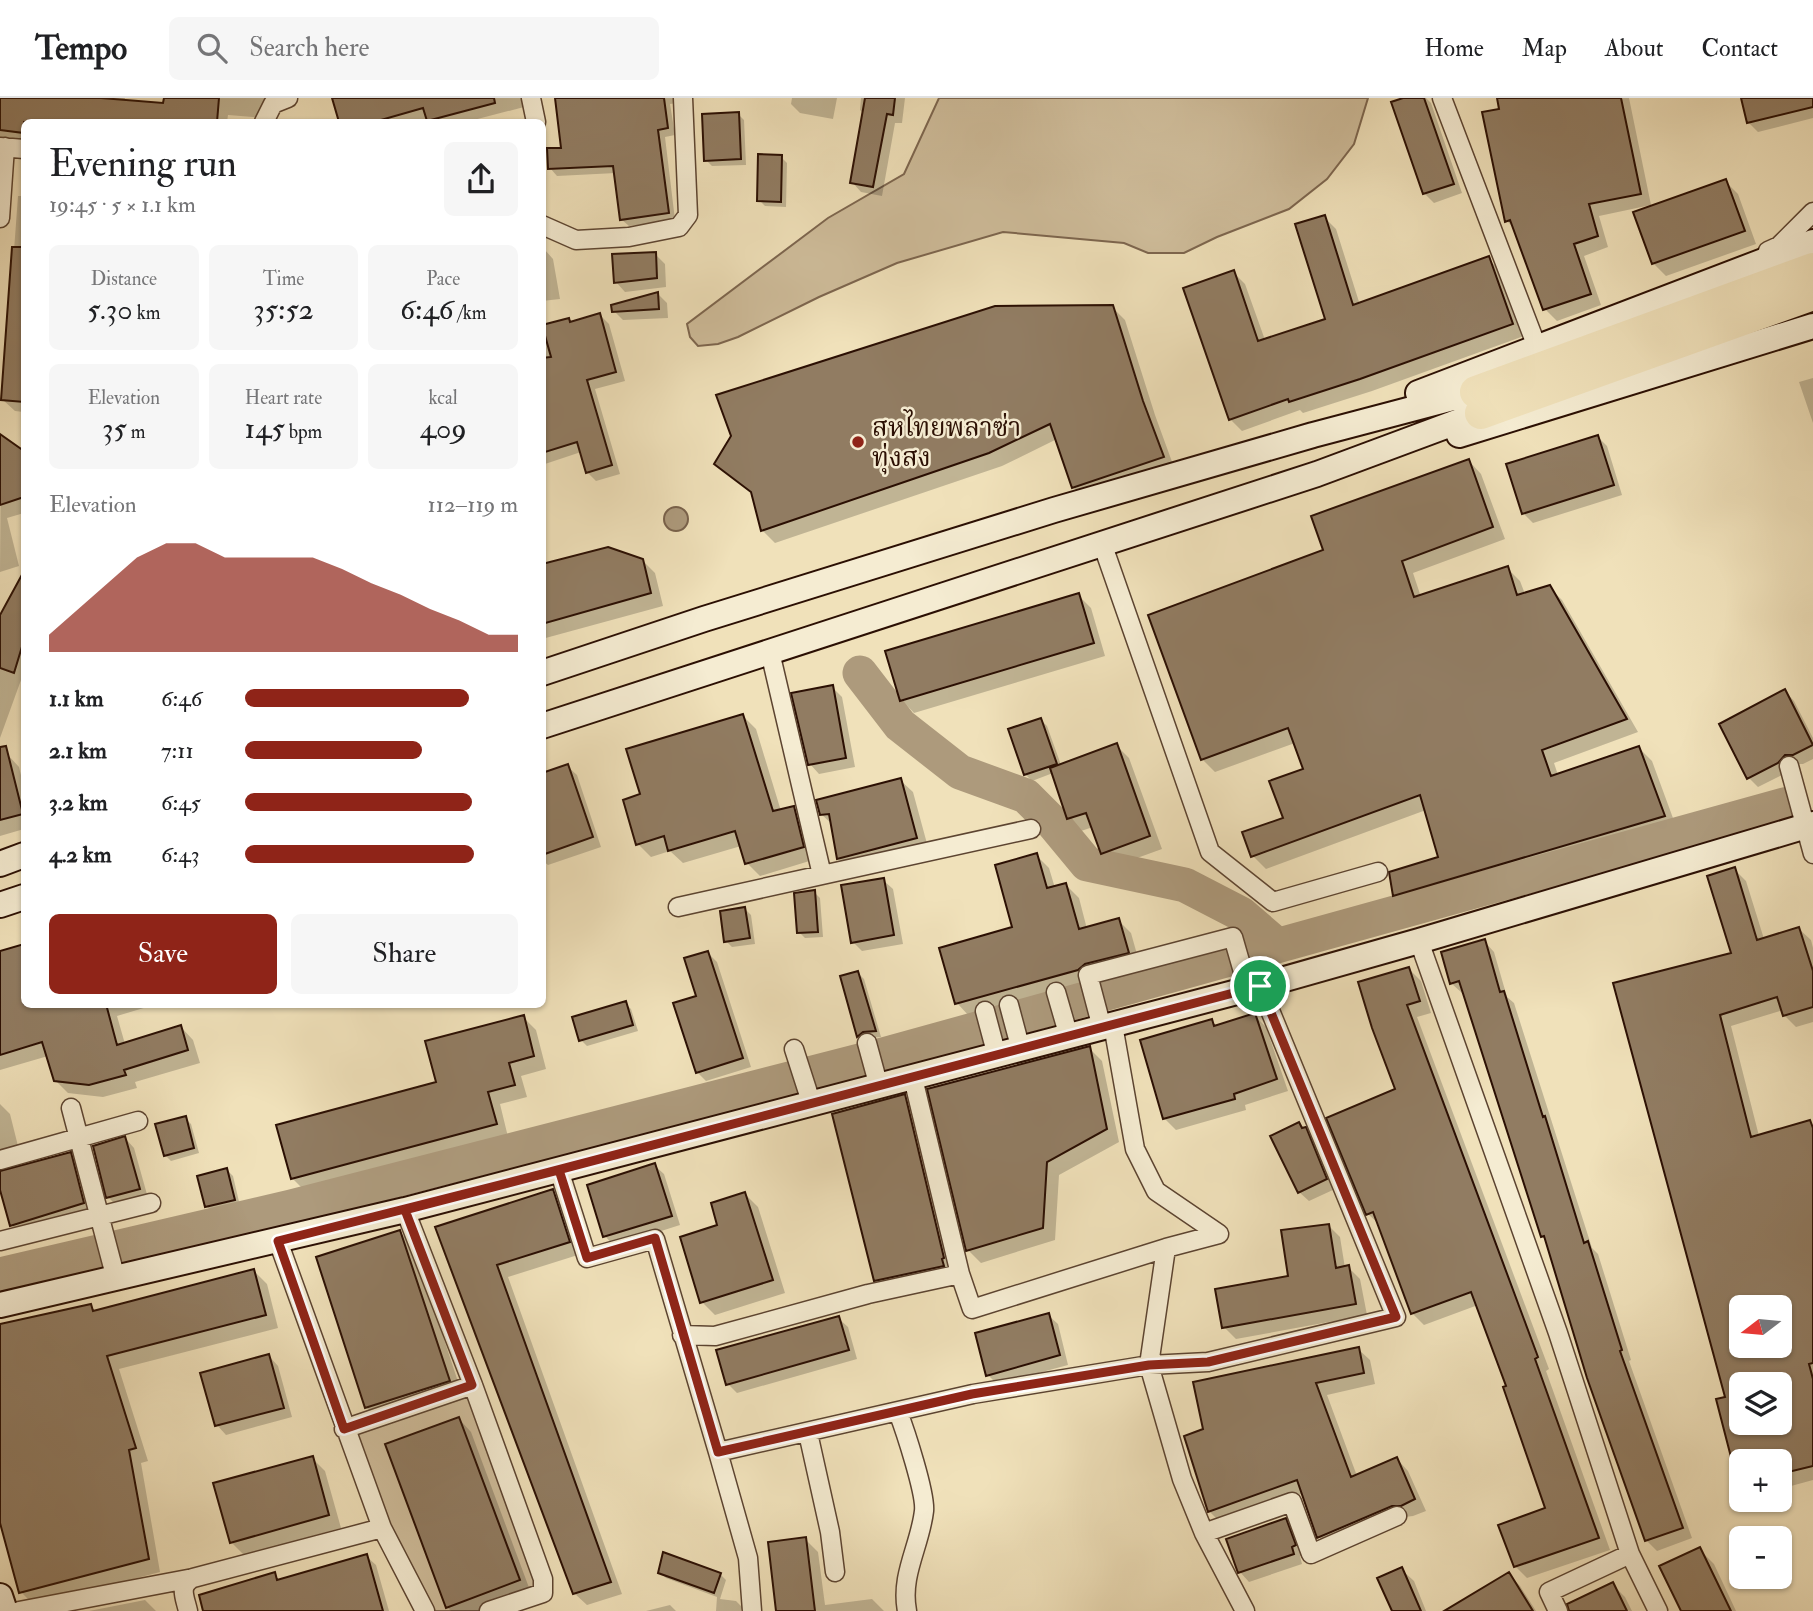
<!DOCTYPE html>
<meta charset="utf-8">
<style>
body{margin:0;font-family:"IM FELL Double Pica","Noto Serif Thai",serif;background:#f6f6f6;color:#202124;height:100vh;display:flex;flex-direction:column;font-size:26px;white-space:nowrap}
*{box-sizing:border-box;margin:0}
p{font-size:23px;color:#757577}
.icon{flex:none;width:38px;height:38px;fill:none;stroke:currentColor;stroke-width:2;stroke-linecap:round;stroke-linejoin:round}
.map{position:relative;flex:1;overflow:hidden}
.details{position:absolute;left:21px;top:21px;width:525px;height:889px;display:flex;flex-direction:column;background:#fff;border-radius:10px;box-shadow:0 2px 5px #0004}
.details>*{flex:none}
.needle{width:46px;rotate:254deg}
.buttons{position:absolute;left:1729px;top:1197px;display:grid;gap:14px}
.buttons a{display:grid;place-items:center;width:63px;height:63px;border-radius:10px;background:#fff;box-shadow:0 2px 5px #0004;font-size:35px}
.pin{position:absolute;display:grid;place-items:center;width:60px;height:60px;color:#fff;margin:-30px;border:4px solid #fff;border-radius:50%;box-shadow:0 2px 7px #0007}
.round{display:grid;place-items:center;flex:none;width:74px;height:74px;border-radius:10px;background:#f6f6f6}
.headline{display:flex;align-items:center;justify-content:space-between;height:119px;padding:0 28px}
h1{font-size:38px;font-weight:600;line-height:52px}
.metrics{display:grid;grid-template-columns:repeat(3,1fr);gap:10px;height:119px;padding:7px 28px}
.metrics div{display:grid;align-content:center;border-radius:10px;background:#f6f6f6;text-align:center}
.metrics b{font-size:30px;font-weight:600}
.metrics small{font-size:19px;font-weight:400}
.metrics p{font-size:19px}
.chart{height:196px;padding:14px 28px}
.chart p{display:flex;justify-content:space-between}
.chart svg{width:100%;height:126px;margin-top:7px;fill:#8f2418;opacity:.7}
.button{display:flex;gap:14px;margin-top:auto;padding:14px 28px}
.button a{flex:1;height:80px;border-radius:10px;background:#8f2418;color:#fff;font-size:28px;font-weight:600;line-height:80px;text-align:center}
.button a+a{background:#f6f6f6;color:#202124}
ul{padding:0 28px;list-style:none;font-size:23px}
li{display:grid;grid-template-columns:112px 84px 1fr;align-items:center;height:52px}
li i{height:18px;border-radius:9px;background:#8f2418}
header{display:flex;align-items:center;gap:42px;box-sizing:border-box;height:98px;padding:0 35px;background:#fff;border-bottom:2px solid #e0e0e0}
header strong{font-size:33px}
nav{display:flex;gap:38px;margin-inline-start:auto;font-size:24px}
.search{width:490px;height:63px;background:#f6f6f6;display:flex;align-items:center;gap:18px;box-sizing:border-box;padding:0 24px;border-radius:10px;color:#757577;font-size:26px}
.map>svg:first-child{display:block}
</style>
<header>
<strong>Tempo</strong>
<div class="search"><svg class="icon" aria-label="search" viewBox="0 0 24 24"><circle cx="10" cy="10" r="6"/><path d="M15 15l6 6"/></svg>Search here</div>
<nav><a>Home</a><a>Map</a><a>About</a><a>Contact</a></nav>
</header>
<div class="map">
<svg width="1813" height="1513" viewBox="0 0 1813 1513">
<rect width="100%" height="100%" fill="#f0e1ba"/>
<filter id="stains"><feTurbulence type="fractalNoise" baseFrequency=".00286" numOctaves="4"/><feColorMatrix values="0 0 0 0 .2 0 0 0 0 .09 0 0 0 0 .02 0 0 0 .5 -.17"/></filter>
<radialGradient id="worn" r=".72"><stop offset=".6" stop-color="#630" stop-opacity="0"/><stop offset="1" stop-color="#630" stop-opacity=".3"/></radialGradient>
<!-- green -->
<path fill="#cfbd9b" stroke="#7d664f" stroke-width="2" d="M939 0H1368L1354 46 1327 81 1289 111 1217 139 1184 155H1148L1124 145 1003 134 897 165 819 199 738 239 718 246 698 248 690 239 687 226 828 120 904 76Z
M473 1287 543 1495 489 1513H425L344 1331Z"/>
<!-- water -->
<path fill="#ad9a7c" stroke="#79624c" stroke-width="2" d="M664 421a12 12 0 1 1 24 0a12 12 0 1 1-24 0Z"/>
<!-- shadow -->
<path fill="#0003" fill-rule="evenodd" d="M0 0H125L124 4 165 7V0H267L266 20 228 17 227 24H24V43L0 40Z
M344 0H522L524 9 466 24H341L334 3Z
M556 0H678V5L670 6 675 37 665 39 675 122 629 128 621 121 616 75 557 78 550 70 563 52Z
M792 0H837L833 21 800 15 791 6Z
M861 0H905L902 25H895L882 98 861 94 852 84 864 16 860 12Z
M1409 0H1426L1431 5 1462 95 1434 105 1424 95Z
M1499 0H1629L1651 107 1599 118 1608 149 1584 158 1601 207 1557 223 1545 211 1516 132 1507 123 1502 12Z
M1742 0H1813V20L1758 34 1748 24Z
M738 16 744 22 746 67 712 68 706 62Z
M781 59 787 65 786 109 765 108 759 102Z
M1725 83 1738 96 1756 146 1666 178 1653 165Z
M18 98H24V314L15 313 3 302Z
M1324 119 1336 131 1360 207 1488 160 1500 173 1524 238 1372 293 1303 315 1300 312 1242 333 1230 321 1233 174 1245 186 1265 242 1327 222Z
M545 152 553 161 560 201 542 203V153Z
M655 156 665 166 666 189 625 194 616 184Z
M658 196 667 205 668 220 623 222 614 213Z
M1112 209 1125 222 1155 317 1175 372 1086 402 1073 389 1057 341 1002 368 775 445 762 432 753 397 716 365Z
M600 217 609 226 625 283 595 291 620 376 596 383 587 374 581 354 542 367V229L568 222 572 225Z
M1813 280V325L1799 284Z
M1 338 24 355V415L7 420 19 468 0 474Z
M1598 339 1607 348 1622 397 1533 425 1524 416 1508 367Z
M1469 363 1481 376 1505 441 1413 475 1421 499 1507 470 1520 483 1525 496 1549 489 1562 502 1638 634 1554 665 1558 677 1639 650 1652 663 1677 731 1407 810 1394 797 1441 760 1426 712 1266 771 1253 758 1285 721 1305 672 1295 645 1215 674 1202 661 1325 454Z
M642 462 655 475 663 508 542 541V468Z
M24 476V579L23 583 21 582 0 640V521Z
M1078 497 1091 510 1105 558 914 615 902 602Z
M832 589 842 599 855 669 819 676 810 666Z
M1785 593 1794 603 1813 640V661L1803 666H1795L1788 674 1758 689 1749 680Z
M743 618 756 631 781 713 794 710 807 723 816 761 760 778 747 765 741 748 683 765 670 753 651 759 638 746 642 698Z
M1041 622 1047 628 1061 667 1116 647 1129 660 1162 751 1115 768 1102 755 1093 729 1081 733 1068 720 1053 675 1032 683 1026 677 1011 632Z
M7 656 19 669 24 690V731L0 738V659Z
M567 668 577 677 601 749 548 767 542 762V676Z
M900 682 913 694 929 753 851 773 838 760 833 727 821 716Z
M1036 757 1049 770 1055 790 1066 787 1079 800 1087 831 1118 822 1131 835 1140 867 1091 884 969 918 957 905 1014 830Z
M1734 771 1746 783 1764 841 1799 831 1811 842 1813 850V924L1796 929 1784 917 1783 912 1731 928 1759 1038 1810 1024 1813 1027V1382L1780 1391V1363H1741V1388L1739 1386 1718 1302 1727 1300 1615 886 1733 857ZM1741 1209H1780V1248H1741ZM1741 1286H1780V1325H1741Z
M883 782 893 791 903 846 862 853 853 844Z
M814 794 820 800 823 839 805 840 799 834Z
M745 811 751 817 755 846 732 849 726 843Z
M1484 843 1494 854 1507 899 1514 905 1592 1150 1598 1156 1631 1262 1629 1263 1692 1440 1657 1453 1646 1442 1548 1144 1542 1138 1464 895H1462L1451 885Z
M24 848V906H157L117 918 125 946 181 929 193 942 200 965 135 984 137 990 103 999 68 995 55 982 48 958 0 972V855Z
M708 855 717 864 751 969 706 983 697 974 698 899Z
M1409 871 1421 883 1431 915 1417 919 1549 1271 1546 1273 1610 1452 1527 1480 1515 1468 1548 1411 1508 1289 1478 1207 1424 1227 1412 1215 1380 1127 1368 1116 1397 992Z
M858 875 864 881 881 939 870 940 865 943 860 937 842 879Z
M625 905 631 911 638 933 587 948 581 942Z
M1254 917 1266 929 1288 993 1245 1007 1246 1012 1176 1032 1164 1020 1212 923 1218 929Z
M523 919 536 932 546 971 521 978 527 999 500 1006 508 1039 305 1093 292 1080 438 985Z
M1089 950 1102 963 1119 1044 1059 1077 1055 1142 981 1165 968 1152Z
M905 998 918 1011 956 1172 888 1195 875 1182Z
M0 1006 10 1016 21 1060 0 1059Z
M185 1020 191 1026 199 1055 171 1063 165 1057Z
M1303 1031 1315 1040 1335 1091 1309 1103 1299 1094Z
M125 1040 134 1050 148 1100 117 1108 108 1099Z
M70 1056 80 1065 93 1115 21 1136 11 1127 0 1085V1075Z
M654 1067 664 1076 680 1127 614 1148 605 1138Z
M227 1072 233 1078 240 1108 213 1114 206 1108Z
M553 1093 565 1105 581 1156 508 1179 622 1496 587 1507 574 1495 437 1130Z
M745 1096 758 1109 785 1195 715 1217 702 1204 720 1128Z
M1328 1127 1340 1139 1345 1170 1348 1169 1360 1181 1367 1217 1236 1241 1224 1229 1290 1180Z
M400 1134 413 1147 462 1296 379 1322 366 1309Z
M254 1173 267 1186 278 1230 119 1271 148 1363 141 1365 160 1474 34 1507 21 1494 0 1419V1228L90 1208 96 1214Z
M1048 1217 1058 1226 1068 1267 997 1286 988 1277Z
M838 1220 848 1229 857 1261 737 1295 728 1286Z
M1358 1251 1370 1262 1375 1286 1327 1297 1357 1378 1397 1361 1408 1373 1426 1413 1413 1418 1405 1419 1330 1450 1319 1439 1304 1395 1221 1425 1209 1413 1205 1332Z
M269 1258 278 1268 292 1319 226 1337 217 1327Z
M459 1321 471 1334 531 1495 484 1513H451L447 1509Z
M312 1360 325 1373 341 1430 244 1457 231 1444Z
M1285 1422 1295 1432 1304 1457 1300 1458 1302 1466 1249 1484 1240 1474Z
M805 1441 818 1454 825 1507 872 1501 884 1513H778Z
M1701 1453 1714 1466 1736 1513H1683Z
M366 1458 376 1467 389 1513H205L274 1476 280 1483Z
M1402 1472 1414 1483 1426 1513H1394Z
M660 1474 720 1476 726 1482 720 1501 736 1503 742 1509 741 1513H716L717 1499 666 1480Z
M1509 1476 1520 1488 1536 1513H1448Z
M1612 1486 1625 1499 1632 1513H1578Z
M145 1502 156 1513H89Z
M670 1507 676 1513H646Z"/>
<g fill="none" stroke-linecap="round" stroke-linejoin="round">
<!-- river -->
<path stroke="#ad9a7c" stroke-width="35" d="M860 575 900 627 960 674 1026 698 1053 725 1087 766 1185 787 1241 816 1277 847
M0 1177 291 1109 887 956 1788 706"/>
</g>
<!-- building -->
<path fill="#917c62" stroke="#2b0f03" stroke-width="2" fill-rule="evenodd" d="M0 0H101L163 5 164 0H219L217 24H24V35L0 32Z
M332 0H494L495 5 427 23 423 10 374 24H339Z
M555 0H664L668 30 658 32 669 115 620 122 613 68 548 71 547 50H561Z
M865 0H895L893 17 887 16 873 89 850 85Z
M1403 0H1424L1454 86 1423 96 1391 4Z
M1497 0H1621L1641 96 1589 106 1598 138 1574 146 1591 196 1543 212 1510 122 1505 124 1482 14 1499 11Z
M1741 0H1813V9L1747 25Z
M739 14 741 61 704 63 702 16Z
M758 56 782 57 781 104 757 103Z
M1726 81 1745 133 1652 166 1633 114Z
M1325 117 1353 207 1489 158 1513 226 1360 281 1289 304 1288 301 1229 322 1183 190 1234 172 1258 243 1325 221 1295 126Z
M12 149H24V304L1 302Z
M656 154 657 180 614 185 612 156Z
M658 194 659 211 612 214 611 207Z
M1113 207 1143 303 1164 359 1072 390 1050 326 989 355 761 433 751 394 714 366 731 338 716 297 995 208Z
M600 215 616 274 587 282 612 367 586 375 577 344 542 355V260L551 259 542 227 569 220 570 224Z
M0 336 24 353V399L0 407Z
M1598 337 1614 387 1522 416 1506 366Z
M1469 361 1493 429 1402 463 1414 499 1508 468 1517 497 1550 487 1627 621 1542 652 1551 678 1639 648 1665 718 1393 798 1389 774 1438 759 1420 697 1251 759 1242 734 1283 720 1269 683 1303 671 1288 630 1201 662 1148 517 1323 452 1311 418Z
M608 449 643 461 651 495 542 526V466Z
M24 473V542L14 575 0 570V517Z
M1079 495 1094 545 900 603 885 553Z
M833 587 846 660 808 667 791 595Z
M1785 591 1813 647 1793 657H1785L1778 665 1747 681 1719 626Z
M743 616 773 713 794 708 804 749 745 766 735 733 668 753 664 738 636 747 623 702 640 696 626 651Z
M1041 620 1057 666 1024 677 1008 631Z
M1117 645 1150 738 1101 756 1086 715 1067 721 1050 670Z
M6 648 23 716 0 722V649Z
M568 666 593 739 542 757V675Z
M901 680 917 740 837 761 829 716 820 717 816 702Z
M1037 755 1047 790 1066 785 1079 831 1119 820 1129 855 1085 866 1078 872 955 906 939 850 1012 829 995 767Z
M1735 769 1757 842 1799 829 1813 873V909L1783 918 1777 899 1720 917 1751 1039 1810 1022 1813 1030V1265L1809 1266 1813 1281V1368L1780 1376V1363H1732L1716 1301 1725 1299 1613 885 1731 855 1707 778ZM1741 1209H1780V1248H1741ZM1741 1286H1780V1325H1741Z
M884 780 894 837 851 845 841 787Z
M815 792 818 834 797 835 794 795Z
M745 809 750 840 724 844 720 813Z
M1485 841 1500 894 1504 893 1543 1019 1545 1018 1584 1145 1588 1143 1622 1252 1620 1253 1683 1430 1645 1443 1587 1280 1544 1138 1541 1139 1459 883 1450 886 1441 854Z
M24 846V906H106L117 947 181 927 188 952 124 972 126 977 89 987 54 983 42 944 0 957V853Z
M708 853 743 960 696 975 673 905 696 898 684 860Z
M1409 869 1420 903 1407 907 1538 1259 1535 1261 1599 1440 1514 1469 1498 1427 1545 1410 1503 1289 1506 1288 1471 1194 1411 1216 1373 1114 1366 1117 1326 1020 1395 991 1372 930 1358 884Z
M858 873 876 933 863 934 857 939 840 878Z
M626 903 633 927 579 943 572 919Z
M1255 915 1277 981 1234 996 1235 1001 1163 1021 1140 942 1212 921 1214 928Z
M524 917 534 958 509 965 515 987 488 994 497 1026 291 1081 276 1027 436 984 425 943Z
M1090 948 1107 1031 1047 1064 1043 1130 966 1153 927 991Z
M905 996 944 1160 942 1161 944 1168 874 1183 832 1016Z
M186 1018 194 1050 164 1058 155 1026Z
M1299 1024 1302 1030 1306 1029 1327 1081 1298 1095 1270 1038Z
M125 1038 140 1091 106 1100 93 1048Z
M71 1054 84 1105 10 1128 0 1092V1073Z
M655 1065 672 1118 603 1139 587 1087Z
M227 1070 235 1102 205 1109 197 1078Z
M553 1091 570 1144 497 1167 611 1484 573 1496 435 1129Z
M745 1094 773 1182 700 1205 680 1139 717 1127 711 1105Z
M1329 1126 1336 1170 1349 1167 1356 1206 1222 1230 1215 1191 1288 1178 1281 1132Z
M400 1132 450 1283 365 1310 316 1159Z
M254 1171 266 1217 107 1258 136 1350 129 1352 149 1461 19 1495 0 1425V1226L91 1206 93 1213Z
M1049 1215 1060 1257 986 1278 975 1235Z
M839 1218 849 1252 726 1287 716 1252Z
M1359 1249 1364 1275 1316 1285 1351 1379 1397 1359 1415 1401 1401 1408H1392L1317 1440 1297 1382 1208 1414 1184 1338 1203 1331 1193 1284Z
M269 1256 284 1310 215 1328 200 1275Z
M459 1319 520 1482 446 1510 385 1346Z
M313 1358 329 1417 230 1445 213 1385Z
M1286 1420 1296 1447 1292 1449 1294 1456 1238 1475 1226 1441Z
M806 1439 815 1513H776L768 1444Z
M1700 1449 1731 1513H1681L1659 1468Z
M663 1454 721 1475 714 1495 658 1475Z
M367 1456 383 1513H203L199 1497 275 1474 277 1482Z
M1402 1469 1421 1513H1392L1377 1480Z
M1509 1474 1533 1513H1444Z
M1613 1484 1627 1513H1569L1567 1506Z"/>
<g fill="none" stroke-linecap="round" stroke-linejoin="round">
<defs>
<path id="street" d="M531 0 536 24
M1442 0 1537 249
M264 24 273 6 288 0
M0 49 24 51
M0 120 5 49
M542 127 576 142 629 139 679 129 688 117 683 0
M1768 153 1779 148 1813 114
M1102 445 1210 754 1273 804 1378 774
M770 554 822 777 1031 731
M1789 668 1813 756
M678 809 822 777
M1419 843 1558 1235 1630 1456 1658 1513
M1056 894 1069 939
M1009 907 1021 952
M985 913 997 958
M1113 927 1135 1051 1156 1093 1219 1136 1166 1150
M1102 930 1088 877 1233 839 1248 891
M867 945 879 989
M794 951 812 1007
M71 1010 116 1181
M0 1062 138 1023
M559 1072 587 1160 655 1141 718 1354 973 1296 1149 1267 1182 1381 1204 1435 1245 1513
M405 1112 473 1287 543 1481V1495L489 1513
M0 1143 151 1105
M278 1143 382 1430 425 1513
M960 1176 972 1211 1166 1150 1149 1267 1208 1264 1396 1219 1260 888
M682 1237 715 1238 868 1196 960 1176 913 980
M898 1314C905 1332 926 1396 924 1413 920 1448 900 1477 907 1513
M344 1331 473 1287
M808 1335 830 1434 835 1474
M718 1354 748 1460 752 1513
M1204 1435 1292 1404 1311 1456 1397 1418
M19 1513 193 1480
M188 1513C185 1499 178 1488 193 1480L382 1430
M1558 1513 1549 1494 1630 1456"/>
<path id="secondary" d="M1418 295 1813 144
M1459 337 1813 228
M542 575 704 521 1054 412 1313 337 1476 294
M542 628 1317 376 1481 315
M0 766 24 757
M0 807 24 799
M0 1207 405 1112 1260 888 1419 843 1813 726
M0 1498 5 1513"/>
<path id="highway" d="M1476 294 1813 171
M1481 315 1813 196"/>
</defs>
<!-- street casing -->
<use href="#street" stroke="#5c4431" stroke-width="21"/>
<!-- secondary casing -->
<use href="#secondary" stroke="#2b0f03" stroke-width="28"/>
<!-- highway casing -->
<use href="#highway" stroke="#2b0f03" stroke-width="35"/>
<!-- street -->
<use href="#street" stroke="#f5ecd2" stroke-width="18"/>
<!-- secondary -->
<use href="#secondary" stroke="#f5ecd2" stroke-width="24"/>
<!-- highway -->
<use href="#highway" stroke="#f0e1ba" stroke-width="32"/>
</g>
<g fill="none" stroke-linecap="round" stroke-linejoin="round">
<defs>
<path id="route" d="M1260 888 405 1112 472 1287 344 1331 278 1143 559 1072 587 1160 655 1140 718 1354 972 1296 1149 1267 1208 1264 1396 1219 1260 888"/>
</defs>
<!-- route casing -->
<use href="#route" stroke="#fff" stroke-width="14"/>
<!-- route -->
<use href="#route" stroke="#8f2418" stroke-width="9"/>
</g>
<!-- markers -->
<circle fill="#8f2418" stroke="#f5ecd2" stroke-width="2.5" cx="858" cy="344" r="7"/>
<g text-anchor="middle" stroke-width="5" stroke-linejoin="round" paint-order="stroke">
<!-- poi labels -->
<g font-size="26" fill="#2b0f03" stroke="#f5ecd2" text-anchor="start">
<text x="872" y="338">สหไทยพลาซ่า<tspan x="872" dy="30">ทุ่งสง</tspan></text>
</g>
</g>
<rect width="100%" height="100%" filter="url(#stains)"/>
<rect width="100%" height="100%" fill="url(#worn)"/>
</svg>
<div class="buttons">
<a><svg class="needle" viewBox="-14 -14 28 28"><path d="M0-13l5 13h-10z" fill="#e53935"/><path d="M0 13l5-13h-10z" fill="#757577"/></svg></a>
<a><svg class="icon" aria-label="layers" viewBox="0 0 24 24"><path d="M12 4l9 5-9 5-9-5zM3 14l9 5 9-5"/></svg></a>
<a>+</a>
<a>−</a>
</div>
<div class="pin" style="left:1260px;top:888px;background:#1e9e55"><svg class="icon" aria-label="arrive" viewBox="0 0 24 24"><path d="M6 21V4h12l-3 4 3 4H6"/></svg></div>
<section class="details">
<div class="headline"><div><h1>Evening run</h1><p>19:45 · 5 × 1.1 km</p></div><a class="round"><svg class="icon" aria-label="share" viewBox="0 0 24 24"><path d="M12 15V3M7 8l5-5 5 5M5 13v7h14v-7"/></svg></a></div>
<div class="metrics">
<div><p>Distance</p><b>5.30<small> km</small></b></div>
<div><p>Time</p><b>35:52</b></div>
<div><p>Pace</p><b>6:46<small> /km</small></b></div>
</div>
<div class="metrics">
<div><p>Elevation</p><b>35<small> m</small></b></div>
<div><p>Heart rate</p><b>145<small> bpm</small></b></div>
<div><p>kcal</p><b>409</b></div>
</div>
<div class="chart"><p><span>Elevation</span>112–119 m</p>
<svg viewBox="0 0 160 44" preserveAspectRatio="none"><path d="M0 44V38L10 29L20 20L30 11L40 6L50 6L60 11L70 11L80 11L90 11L100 15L110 20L120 24L130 29L140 33L150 38L160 38V44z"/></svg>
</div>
<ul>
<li><b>1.1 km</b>6:46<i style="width:82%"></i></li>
<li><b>2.1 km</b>7:11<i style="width:65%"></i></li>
<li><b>3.2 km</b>6:45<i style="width:83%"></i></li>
<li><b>4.2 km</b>6:43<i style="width:84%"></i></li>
</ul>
<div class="button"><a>Save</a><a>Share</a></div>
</section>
</div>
